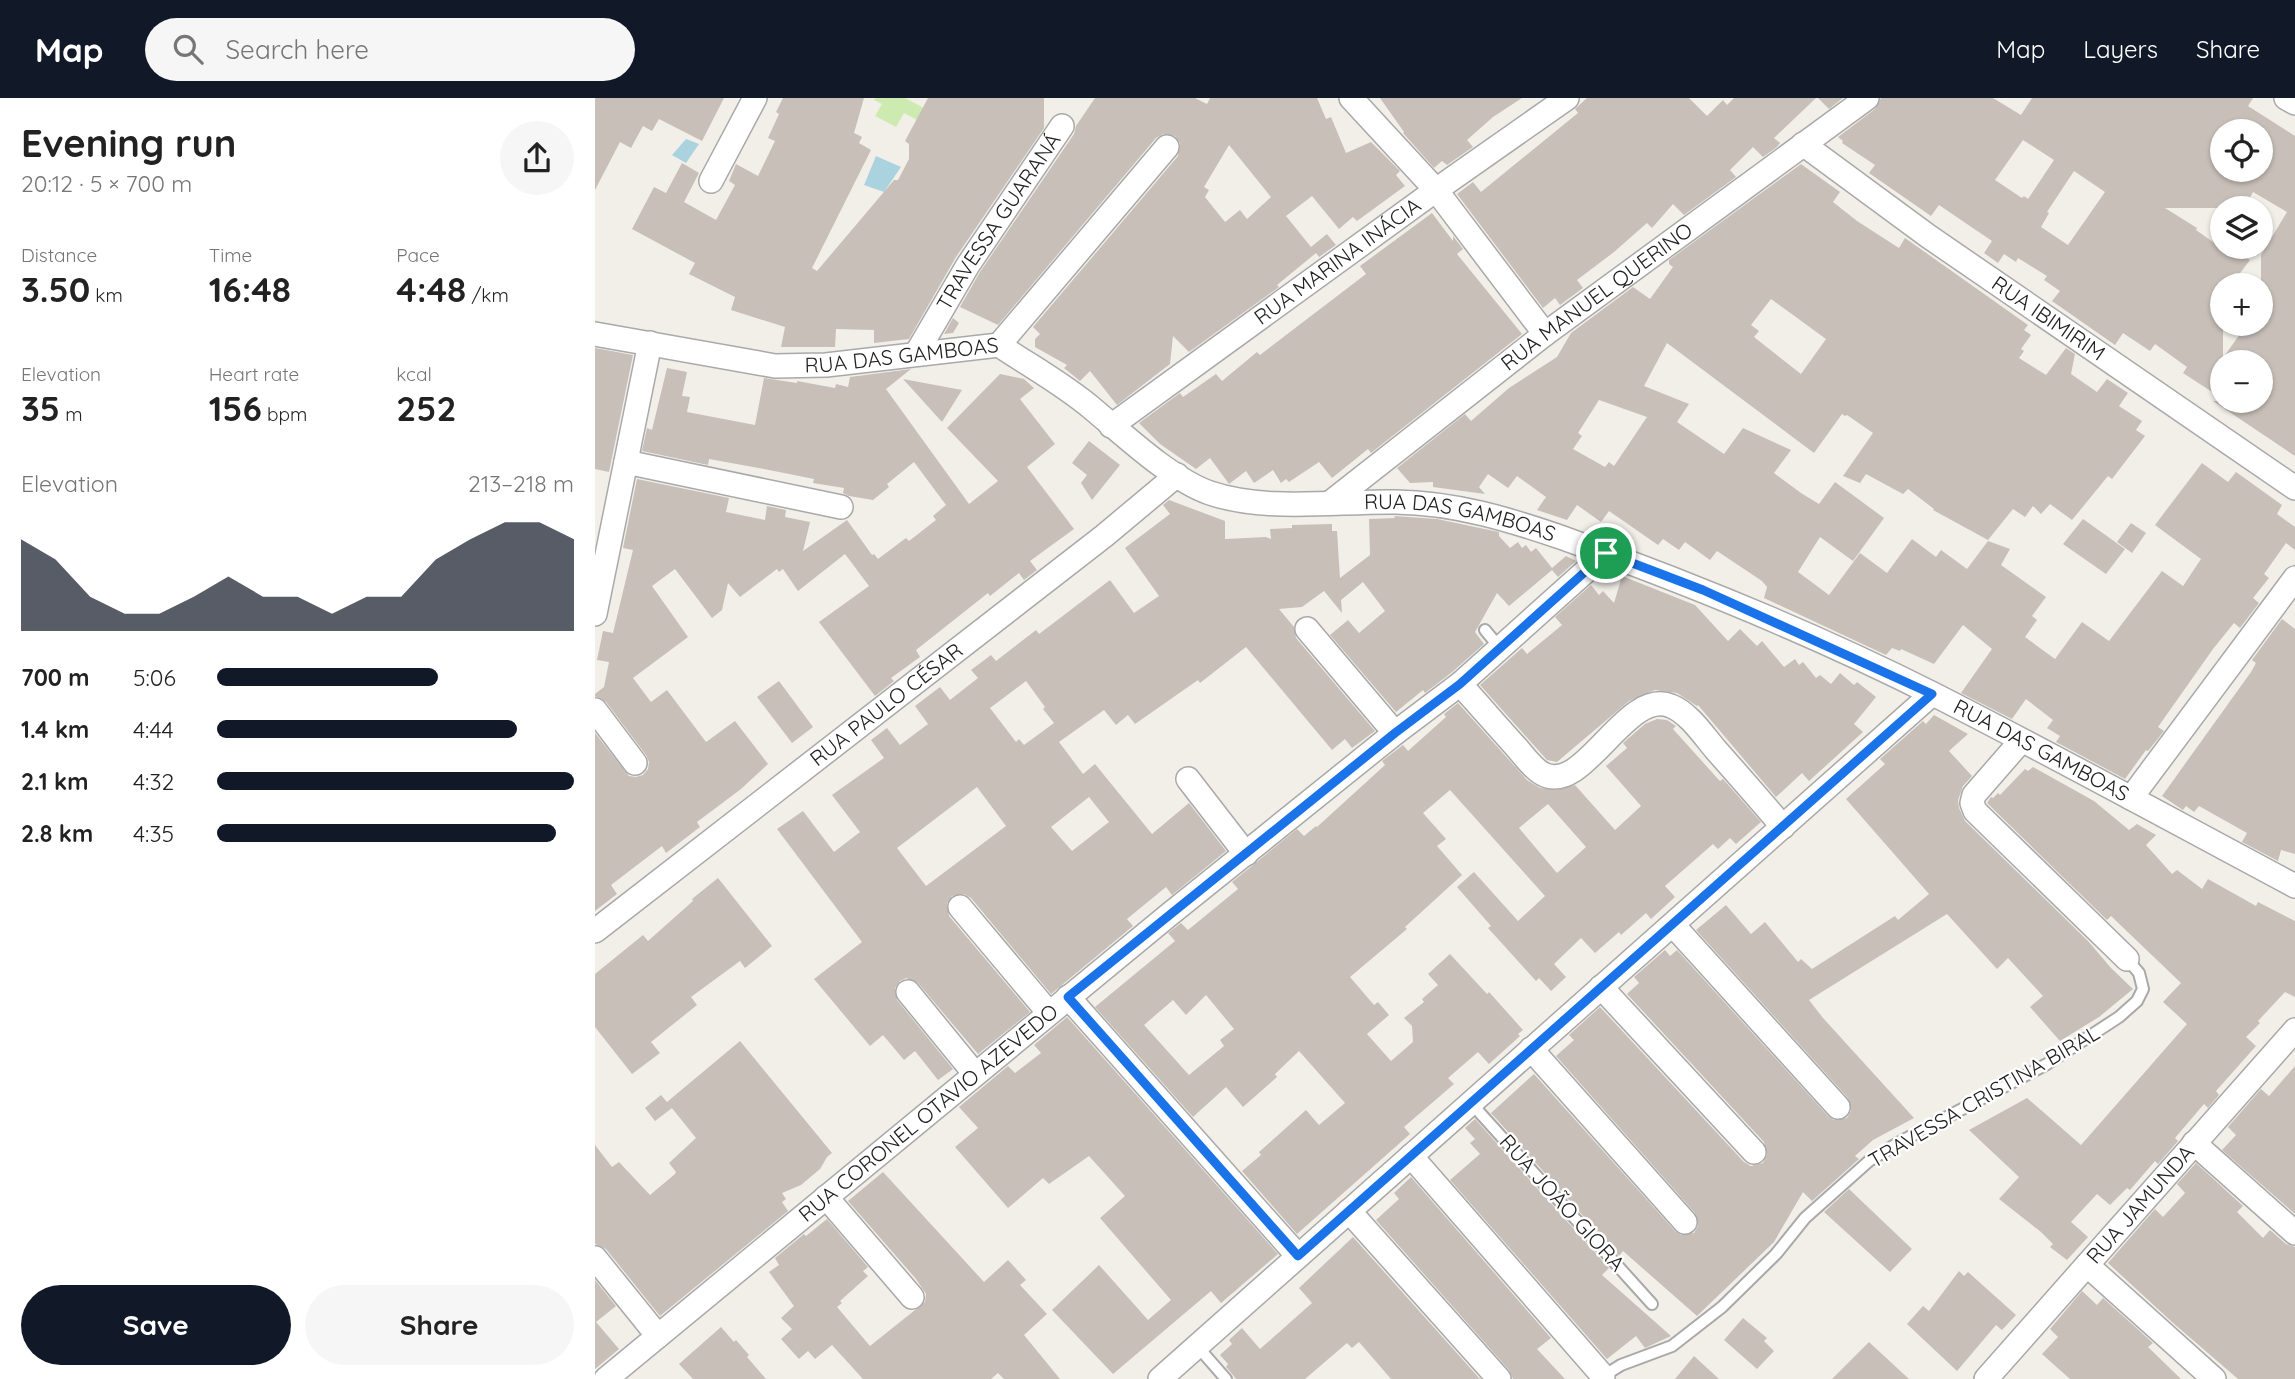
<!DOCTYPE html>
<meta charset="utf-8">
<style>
body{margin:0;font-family:Quicksand,sans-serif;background:#f6f6f6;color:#222;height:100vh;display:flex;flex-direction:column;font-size:26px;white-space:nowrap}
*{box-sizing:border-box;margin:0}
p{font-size:23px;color:#767676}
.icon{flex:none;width:38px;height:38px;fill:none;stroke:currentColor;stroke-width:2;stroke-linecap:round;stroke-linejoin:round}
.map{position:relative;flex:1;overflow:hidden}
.side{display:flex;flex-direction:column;background:#fff;width:595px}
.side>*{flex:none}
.fabs{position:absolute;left:1615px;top:21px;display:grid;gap:14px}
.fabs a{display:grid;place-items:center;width:63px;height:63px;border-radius:50%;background:#fff;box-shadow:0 2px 5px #0004;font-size:35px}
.pin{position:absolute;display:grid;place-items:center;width:60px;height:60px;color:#fff;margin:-30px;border:4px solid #fff;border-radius:50%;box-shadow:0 2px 7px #0007}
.round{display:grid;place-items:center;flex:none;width:74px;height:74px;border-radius:37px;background:#f6f6f6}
.head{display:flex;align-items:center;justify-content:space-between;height:119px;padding:0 21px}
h1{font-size:38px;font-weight:800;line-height:52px}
.metrics{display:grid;grid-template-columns:repeat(3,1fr);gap:10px;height:119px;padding:7px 21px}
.metrics div{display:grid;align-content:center}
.metrics b{font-size:35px;font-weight:800}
.metrics small{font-size:19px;font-weight:400}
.metrics p{font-size:19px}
.chart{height:196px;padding:14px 21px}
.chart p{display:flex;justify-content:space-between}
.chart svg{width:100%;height:126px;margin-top:7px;fill:#111827;opacity:.7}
.cta{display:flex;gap:14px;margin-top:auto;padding:14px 21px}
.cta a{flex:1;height:80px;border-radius:42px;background:#111827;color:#fff;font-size:28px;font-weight:800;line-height:80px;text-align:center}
.cta a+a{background:#f6f6f6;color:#222}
ul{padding:0 21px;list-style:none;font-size:23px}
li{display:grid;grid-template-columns:112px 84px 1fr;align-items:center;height:52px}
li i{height:18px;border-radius:9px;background:#111827}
header{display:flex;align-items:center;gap:42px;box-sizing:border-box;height:98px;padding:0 35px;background:#111827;color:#fff}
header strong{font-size:33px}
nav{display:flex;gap:38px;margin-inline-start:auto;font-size:24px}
.search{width:490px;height:63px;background:#f6f6f6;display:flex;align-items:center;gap:18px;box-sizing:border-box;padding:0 24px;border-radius:38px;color:#767676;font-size:26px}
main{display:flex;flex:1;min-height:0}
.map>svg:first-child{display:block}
</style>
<header>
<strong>Map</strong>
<div class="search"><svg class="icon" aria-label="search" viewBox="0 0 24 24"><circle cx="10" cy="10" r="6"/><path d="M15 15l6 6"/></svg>Search here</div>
<nav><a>Map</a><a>Layers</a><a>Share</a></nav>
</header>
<main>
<section class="side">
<div class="head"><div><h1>Evening run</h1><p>20:12 · 5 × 700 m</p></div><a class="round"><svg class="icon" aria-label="share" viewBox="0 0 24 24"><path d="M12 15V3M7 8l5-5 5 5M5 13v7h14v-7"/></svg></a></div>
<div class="metrics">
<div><p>Distance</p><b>3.50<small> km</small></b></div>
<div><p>Time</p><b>16:48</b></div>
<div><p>Pace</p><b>4:48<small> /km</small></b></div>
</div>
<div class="metrics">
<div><p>Elevation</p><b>35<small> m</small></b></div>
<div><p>Heart rate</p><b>156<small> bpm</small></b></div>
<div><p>kcal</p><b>252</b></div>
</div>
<div class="chart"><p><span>Elevation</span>213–218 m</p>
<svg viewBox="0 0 160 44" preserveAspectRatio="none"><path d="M0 44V12L10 19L20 32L30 38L40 38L50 32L60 25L70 32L80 32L90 38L100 32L110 32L120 19L130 12L140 6L150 6L160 12V44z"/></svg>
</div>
<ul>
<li><b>700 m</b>5:06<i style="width:62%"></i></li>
<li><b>1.4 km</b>4:44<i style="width:84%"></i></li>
<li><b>2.1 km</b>4:32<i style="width:100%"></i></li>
<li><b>2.8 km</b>4:35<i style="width:95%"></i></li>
</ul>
<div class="cta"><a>Save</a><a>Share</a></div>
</section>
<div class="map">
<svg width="1700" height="1281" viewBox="0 0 1700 1281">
<rect width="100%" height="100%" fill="#f2efe9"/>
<!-- grass -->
<path fill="#cdebb0" d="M280 0H310L331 11 322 22 309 15 301 29 280 18 287 6 279 2Z"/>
<!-- water -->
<path fill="#aad3df" d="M91 41 104 46 91 65 77 57Z
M281 58 306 69 289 94 269 87Z"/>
<!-- building -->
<path fill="#c7bfb8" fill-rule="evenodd" d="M0 0H129L107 43 64 21 57 33 48 28 36 50 25 44 0 92Z
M188 0H269L259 35 267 39 264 45 276 52 217 170 222 173 299 82H303L314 61V46L310 43 333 0H449V30L361 159 314 241 279 245V232L241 231 240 249H186L190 229 136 212 140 199 94 176 100 165 37 131 59 89 71 95 87 65 104 75 89 104 121 122 140 87 134 83 141 66 163 78 180 43 173 40 184 16 181 14Z
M500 0H600L612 6 615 0H722L731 21 736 19 751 55 776 44 805 73 801 77 810 88 762 123 758 119 744 131 717 98 691 118 716 149 732 136 741 147 724 159 721 155 682 187 684 189 594 254 578 238 575 266 522 307 495 273 485 283 469 270 472 267 440 249V241L445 236 438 229 583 58 585 45 580 38 568 36 561 40 403 227 365 209 385 174 479 36 481 28ZM634 47 676 99 652 121 645 112 630 124 610 99 614 92 609 89Z
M785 0H927L898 19 872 42 878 49 852 67 847 63 839 70 808 35 809 34Z
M992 0H1094L1112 18 1128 2 1132 7 1139 0H1221L1179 40 1185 45 1182 49 1168 59 1158 49 1135 72 1141 79 1089 117 1078 106 1057 130 1052 125 1019 154 982 182 988 190 965 207 960 200 948 210 862 96 878 84 886 94 983 15 980 11Z
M1223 0H1248L1234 11Z
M1286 0H1398L1426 17 1437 0H1658L1653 8 1700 38V358L1618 303H1666V264H1628V301L1588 275 1592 269 1560 246 1555 253 1528 235 1520 247 1457 203 1465 193 1449 182 1452 178 1423 160 1421 164 1409 156 1403 165 1389 155 1397 143 1344 107 1336 118 1274 75 1280 67 1247 45 1248 43 1243 39 1280 11ZM1628 33H1666V72H1628ZM1428 42 1459 62 1433 101 1429 98 1427 100 1400 82ZM1479 73 1510 94 1473 147 1446 129 1454 115 1452 114ZM1658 94 1692 114 1666 157V226H1652L1628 260V187H1636L1655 162 1633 149H1625L1601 132 1602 130 1570 110H1649Z
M1206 66 1245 94 1238 104 1262 123 1304 150 1310 140 1433 227 1429 232 1436 237 1426 251 1429 253 1424 260 1451 277 1471 250 1480 256 1476 276 1502 294 1512 281 1533 295 1524 308 1547 323 1541 332 1550 338 1517 381 1513 378 1477 422 1455 406 1446 416 1438 408 1430 419 1418 411 1393 442 1338 412 1339 411 1313 391 1308 396 1271 376 1265 385 1248 378 1278 335 1252 317 1250 318 1247 316 1219 355 1072 245 1049 288 1094 306 1082 324 1129 356 1148 330 1196 352 1179 375 1206 395 1224 406 1240 384 1289 420 1258 463 1225 439 1203 474 1234 497 1265 455 1292 475 1317 441 1341 459 1346 452 1372 471 1393 443 1415 451 1406 467 1451 499 1437 518 1442 522 1430 539 1460 561 1487 524 1514 543 1567 473 1588 488 1606 461 1560 427 1607 365 1633 384 1641 374 1687 407 1682 416 1700 429V452L1691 445 1669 476 1674 480 1658 500 1664 505 1645 530 1639 525 1618 551 1563 629 1569 633 1553 653 1551 652 1530 681 1461 644 1465 638 1452 630 1458 622 1431 601 1417 621 1366 595 1397 551 1368 527 1339 566 1306 551 1305 553 1297 550 1291 557 1169 500 1172 489 1167 483 1122 453 1115 462 1090 444 1084 452 1068 441 1063 447 1014 413 1006 424 982 407 972 422 942 412 951 399 922 378 913 390 893 376 884 389 890 396 838 389V384L815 385 802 370 870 316 876 323 914 290 962 259 976 235 1038 189 1055 201 1078 169 1074 166V162ZM1176 201 1231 241 1206 276 1159 239 1164 233 1156 227ZM1004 302 1052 319 1019 368 1014 364 1010 369 978 351 987 338 983 335Z
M837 115 858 143V138L868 151 862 156 927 236 776 355 773 351 737 380 724 364 694 384 691 381 686 385 678 372 659 385 651 373 634 386 615 360 601 371 565 346 544 325 585 295 588 299 621 276 627 283 662 254 665 257 771 176 765 168Z
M358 220 364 225 358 235 349 236Z
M0 250 38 257 14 374 0 371Z
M72 270 92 274 87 298 95 299 92 314 160 327 169 280 202 285V283L240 290 241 286 253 289 255 279 316 271 291 291 374 406 403 383 352 330 405 276 429 281 439 290 425 301 460 346 432 369 479 431 435 463 442 472 429 482 424 475 395 498 393 495 321 552 325 559 296 580 299 583 280 598 224 524 274 488 250 456 203 493 188 471 184 474 182 471 145 499 133 485 127 512 117 520 80 471 57 488 93 539 38 580 56 604 72 592 111 644 140 623 173 666 146 691 102 724 105 729 71 755 67 748 16 787 22 796 0 813V635L34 678 41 679 48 677 53 671 54 664 51 657 11 604 0 598V596L9 589 14 564 2 562 8 533 18 535 38 452 28 450 42 381 134 400 131 414 170 422 172 408 191 412 190 419 215 424 208 453 252 422 277 457 279 456 283 461 311 440 314 443 341 422 338 418 351 407 319 364 292 386 294 389 278 402 254 398 248 395 249 390 218 385 219 381 169 371 114 361 113 367 47 353 52 330 57 332Z
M308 281 367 292 347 324Z
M494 343 525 367 497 402 486 385 492 377 477 365Z
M574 402 630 423V441L671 439 676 441 675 431 697 430V427L737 426V433H742L745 480 775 457 774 421 800 420 799 418 842 421 904 434V438L915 450 923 444 927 450 931 447 936 454 941 450 957 470 971 458 981 463 963 479 957 472 914 508 902 495 880 534 889 546 856 575 830 595 828 592 801 614 735 537 753 522 764 535 790 513 768 484 746 502 747 515 729 493 707 509 684 511 699 529 701 540 780 633 757 650 750 641 737 652 651 549 605 585 603 582 540 626 533 617 521 627 509 612 464 644 488 676 500 666 557 736 594 705 631 753 577 797 571 789 532 821 538 828 456 896 376 800 369 796 357 798 352 805 354 818 435 914 383 956 323 885 311 880 305 883 300 890 302 902 358 971 343 982 320 953 309 962 288 937 275 948 219 881 267 844 182 731 208 713 239 754 265 734 237 697 289 660 276 642 292 630 305 647 333 626 320 608 345 589 355 602 383 580 376 572 396 557 401 563 441 532 444 536 515 482 539 515 564 498 530 450 575 416 568 407ZM431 583 450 609 448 611 459 625 429 647 424 641 421 644 395 610ZM382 689 411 728 331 788 302 750ZM494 699 514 724 477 753 456 729Z
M1488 421 1530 451 1511 476 1468 446Z
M1536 425 1551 435 1537 455 1522 444Z
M1027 478 1100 507 1133 543 1145 531 1162 548 1167 543 1189 569 1200 561 1204 567 1208 564 1221 580 1225 577 1236 586 1245 575 1259 587 1262 584 1281 599 1259 626 1268 634 1214 683 1207 675 1181 699 1103 607 1102 608 1082 595 1060 592 1034 603 962 664 952 662 885 587 927 550 932 556 967 527 960 519 996 487 1004 497 1008 493 1019 505Z
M1687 521 1700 531V756L1686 752 1683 763 1647 744 1652 735 1604 708 1599 714 1591 708 1588 712 1567 698 1656 574 1661 565 1657 562Z
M184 583 218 629 197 645 162 599Z
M863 605 932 682 945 690 961 692 980 687 1020 732 1046 708 1011 668 1032 650 1028 645 1050 626 1062 621 1072 622 1081 628 1078 631 1123 681 1125 683 1128 681 1166 724 1141 746 1135 740 1123 751 1118 746 1070 788 1080 799 1056 821 1051 815 1026 837 1024 834 1000 855 986 840 959 866 971 879 956 893 944 880 941 883 893 830 896 828 862 789 879 774 923 823 950 798 855 692 828 715 851 741 842 748 867 777 810 829 812 831 755 879 779 907 783 904 794 917 772 936 796 963 818 944 817 928 809 920 829 904 827 901 843 887 833 876 855 856 892 896 894 894 928 932 923 936 925 938 894 966 883 954 853 980 859 986 809 1029 815 1036 702 1136 647 1073 666 1057 664 1054 711 1012 724 1027 750 1005 704 953 680 976 682 979 648 1009 631 989 598 1019 500 909 580 843 573 835 586 825 593 832 643 791 637 784 702 731 709 738 721 728 722 729 790 667 787 663 808 647 813 653 851 619 849 616ZM953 706 991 749 962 775 924 730ZM611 897 639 931 625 942 629 948 594 977 549 927 578 902 591 917Z
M1339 617 1373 636 1354 653 1377 678 1368 688 1363 702 1364 710 1370 723 1493 843 1516 870 1538 891 1504 919 1465 943 1435 909 1448 898 1413 860 1402 871 1352 816 1214 902 1228 920 1319 1020 1278 1042 1260 1058 1264 1061 1217 1103 1208 1094 1179 1144 1102 1218 1028 1153 1024 1158 896 1015 939 976 1080 1133 1086 1137 1099 1135 1103 1128 1100 1115 961 958 979 942 974 937 1005 909 1149 1064 1156 1068 1168 1065 1172 1057 1169 1044 1032 896 1044 885 1039 879 1070 852 1075 858 1082 852 1233 1018 1239 1022 1252 1020 1256 1013 1253 1000 1101 832 1131 807 1156 836 1170 824 1203 864 1206 861 1217 871 1300 818 1303 822 1334 796 1251 701 1290 666 1285 661 1328 623 1331 626Z
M1438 669 1499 703 1534 732 1542 726 1561 737 1551 747 1577 776 1582 772 1607 791 1613 781 1661 808 1663 804 1700 823V899L1690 894 1663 923 1665 925 1651 939 1661 948 1621 993 1624 997 1613 1010 1609 1006 1580 1040 1583 1043 1563 1066 1560 1063 1535 1092 1532 1090 1515 1107 1502 1096 1476 1124 1493 1139 1472 1162 1455 1149 1458 1146 1446 1134 1404 1101 1424 1079 1374 1032 1432 1000 1486 1047 1592 926 1568 904 1586 885 1516 818 1512 822 1392 705 1396 699 1398 700 1403 695 1405 697 1430 671 1433 673Z
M123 780 177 848 150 870 145 863 96 899 102 907 56 944 65 955 37 976 0 929V876L48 837 53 843 98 803 97 801Z
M472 919 683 1156 626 1205 616 1193 518 1276 457 1212 504 1167 553 1222 576 1202 505 1120 530 1098 494 1058 454 1086 448 1080 413 1110 360 1049 383 1030 364 1009 413 968 420 975 446 955 439 947Z
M145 943 237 1055 232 1059 225 1071 206 1087 187 1095 191 1101 187 1104 193 1113 65 1218 11 1151 0 1146V1047L17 1069 24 1064 55 1097 80 1076 81 1074 74 1065 101 1040 72 1004Z
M1700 968V1116L1627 1052 1641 1037 1633 1029 1666 991 1674 998Z
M66 997 77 1010 60 1023 50 1010Z
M880 1021 1014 1170 1007 1177 1076 1238 1050 1250 1041 1238 1012 1261 855 1082 885 1056 875 1045 880 1041 870 1030Z
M1601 1065 1648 1108 1642 1114 1668 1140 1675 1132 1691 1146 1700 1149V1281H1643L1577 1224 1513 1165 1560 1111 1568 1119 1590 1095 1582 1086Z
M288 1074 389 1184 413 1162 431 1182 425 1187 452 1216 429 1237 465 1281H409L403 1275 396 1281H268L237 1247 220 1261 213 1253 204 1261 186 1241 197 1231 186 1220 199 1208 174 1174 184 1167 180 1160 209 1136 211 1138 232 1121 273 1169 268 1173 273 1178 245 1203 247 1205 242 1209 275 1248 330 1204 331 1196 321 1181 253 1103Z
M816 1079 956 1240 942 1251 970 1281H918L914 1272 781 1122 804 1101 799 1095Z
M1254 1091 1317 1151 1295 1174 1229 1114Z
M758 1139 885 1281H796L764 1244 757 1250 752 1245 710 1281H641L637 1276 631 1269 633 1266 625 1257 637 1246 634 1242 647 1230 665 1251 717 1205 704 1190Z
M1364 1173 1369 1178 1373 1174 1421 1217 1407 1232 1401 1227 1362 1273 1312 1226 1328 1208 1334 1213Z
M0 1182 21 1208 1 1224 24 1251 0 1271Z
M1487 1193 1502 1207 1508 1200 1558 1245 1553 1249 1586 1281H1475L1447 1256 1463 1239 1455 1231Z
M1148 1220 1172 1240 1169 1243 1179 1253 1162 1271 1129 1242Z
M126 1229 139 1244 141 1242 154 1257 152 1259 171 1281H98L84 1266Z
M1274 1244 1314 1281H1237Z
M1099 1258 1124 1281H1080Z"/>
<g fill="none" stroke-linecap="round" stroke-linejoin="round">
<defs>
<path id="lane" d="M890 532 905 550
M876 1005 1057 1206
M603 1249 631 1281
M1007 1279 1026 1267 1077 1248 1127 1209 1181 1156 1210 1120 1274 1063 1303 1045 1452 966 1524 919 1542 903 1548 891 1544 875 1532 861"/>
<g id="street">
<path d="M756 0 841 92 950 236"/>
<path d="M1691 0 1700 5"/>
<path id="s1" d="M1208 46 1333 138 1700 390"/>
<path d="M116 83 160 0"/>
<path id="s2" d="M0 236 180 268 231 267 404 247C435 268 470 287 499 312 530 338 577 382 615 395 671 414 742 403 801 404 860 405 913 421 968 440 1094 485 1219 536 1338 596 1460 658 1580 724 1700 788"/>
<path d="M404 247 572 49"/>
<path id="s3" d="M321 256 373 167 467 28"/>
<path id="s4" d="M516 328 841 92 972 0"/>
<path d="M31 364 246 409"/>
<path id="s5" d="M736 404 950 236 1272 0"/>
<path d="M0 516 55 245"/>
<path d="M712 531 800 635"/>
<path d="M865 586C884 607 903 629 922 650 929 658 938 671 948 676 989 698 1031 589 1076 608 1094 615 1109 638 1121 652 1144 678 1166 703 1188 729"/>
<path d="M0 612 40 665"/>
<path d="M1426 643 1379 697 1377 705 1380 713 1532 861"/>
<path d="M593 681 651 756"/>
<path d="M1536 700 1700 480"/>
<path d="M365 809 454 915"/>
<path d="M1078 827 1243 1009"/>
<path id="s6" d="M0 833 509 438 582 377"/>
<path d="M1006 889 1159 1054"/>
<path d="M313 894 380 976"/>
<path d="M473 899 703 1158"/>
<path d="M936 951 1090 1124"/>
<path d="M1599 1045 1700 1135"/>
<path d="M816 1058 1008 1278"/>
<path d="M231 1099 317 1199"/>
<path d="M754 1113 904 1281"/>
<path d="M0 1160 63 1238"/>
<path d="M1492 1167 1619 1281"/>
<path id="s7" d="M11 1281 575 816 800 635 865 586 1011 455"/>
<path d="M565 1281 1337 596"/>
<path id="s8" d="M1391 1281 1700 932"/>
</g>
</defs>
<!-- lane casing -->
<use href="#lane" stroke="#a9a9a9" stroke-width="14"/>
<!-- street casing -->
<use href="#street" stroke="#a9a9a9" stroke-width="26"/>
<!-- lane -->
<use href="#lane" stroke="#fff" stroke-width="10"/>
<!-- street -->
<use href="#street" stroke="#fff" stroke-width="23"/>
</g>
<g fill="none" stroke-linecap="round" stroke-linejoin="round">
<defs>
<path id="route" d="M1011 455 1108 492 1337 596 703 1158 473 899 800 635 865 586Z"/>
</defs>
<!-- route casing -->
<use href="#route" stroke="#fff" stroke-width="14"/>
<!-- route -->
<use href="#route" stroke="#1a73e8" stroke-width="9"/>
</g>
<g text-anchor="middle" stroke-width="5" stroke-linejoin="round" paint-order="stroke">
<!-- street labels -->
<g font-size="21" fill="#222" stroke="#fff">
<text dy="7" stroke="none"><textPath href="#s3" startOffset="156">TRAVESSA GUARANÁ</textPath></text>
<text dy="7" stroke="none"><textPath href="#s4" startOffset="280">RUA MARINA INÁCIA</textPath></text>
<text dy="7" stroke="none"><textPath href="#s5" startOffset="336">RUA MANUEL QUERINO</textPath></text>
<text dy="7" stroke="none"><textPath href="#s1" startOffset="301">RUA IBIMIRIM</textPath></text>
<text dy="7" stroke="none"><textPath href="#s2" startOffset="310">RUA DAS GAMBOAS</textPath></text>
<text dy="7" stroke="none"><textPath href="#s2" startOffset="919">RUA DAS GAMBOAS</textPath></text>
<text dy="7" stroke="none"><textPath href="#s6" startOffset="369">RUA PAULO CÉSAR</textPath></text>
<text dy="7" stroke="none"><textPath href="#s2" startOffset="1549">RUA DAS GAMBOAS</textPath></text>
<text transform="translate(1389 999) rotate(-30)" y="7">TRAVESSA CRISTINA BIRAL</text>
<text dy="7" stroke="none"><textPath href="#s7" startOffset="418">RUA CORONEL OTAVIO AZEVEDO</textPath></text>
<text transform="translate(967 1105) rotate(48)" y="7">RUA JOÃO GIORA</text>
<text dy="7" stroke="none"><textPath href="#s8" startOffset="233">RUA JAMUNDA</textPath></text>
</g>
</g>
</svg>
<div class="fabs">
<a><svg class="icon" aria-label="locate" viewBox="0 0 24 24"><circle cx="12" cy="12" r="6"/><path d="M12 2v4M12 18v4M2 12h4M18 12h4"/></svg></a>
<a><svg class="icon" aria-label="layers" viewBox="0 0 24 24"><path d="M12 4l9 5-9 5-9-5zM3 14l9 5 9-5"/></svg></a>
<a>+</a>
<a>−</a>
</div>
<div class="pin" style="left:1011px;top:455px;background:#1e9e55"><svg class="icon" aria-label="arrive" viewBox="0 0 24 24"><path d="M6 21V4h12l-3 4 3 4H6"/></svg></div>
</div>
</main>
